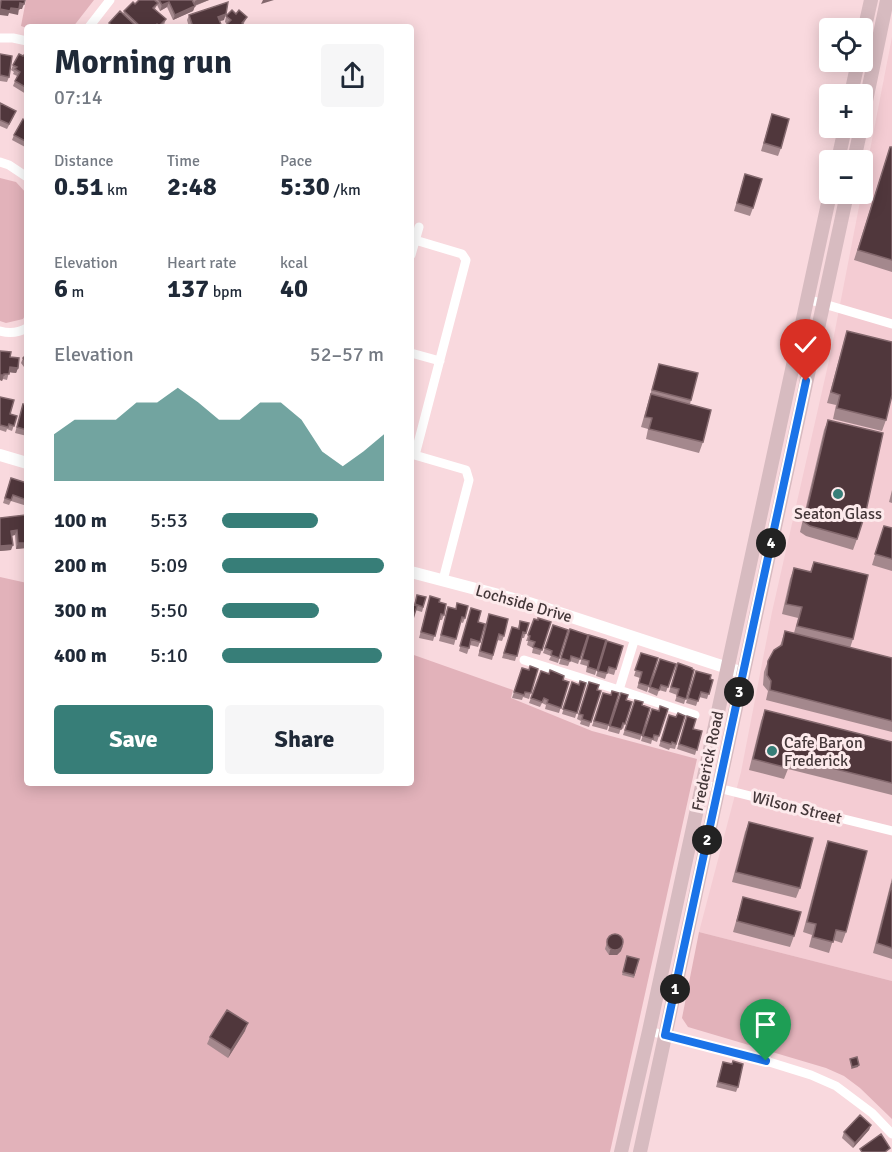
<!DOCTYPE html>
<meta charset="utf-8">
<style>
body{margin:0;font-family:Signika,sans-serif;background:#f6f6f7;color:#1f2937;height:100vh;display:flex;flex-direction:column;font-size:22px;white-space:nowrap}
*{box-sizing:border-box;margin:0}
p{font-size:20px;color:#747a83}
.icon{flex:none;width:33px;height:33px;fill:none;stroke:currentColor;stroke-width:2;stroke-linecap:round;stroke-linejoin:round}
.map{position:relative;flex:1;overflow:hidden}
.details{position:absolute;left:24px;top:24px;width:390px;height:762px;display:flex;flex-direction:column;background:#fff;border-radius:6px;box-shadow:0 3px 15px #0003}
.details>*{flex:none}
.buttons{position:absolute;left:819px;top:18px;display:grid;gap:12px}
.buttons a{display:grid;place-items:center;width:54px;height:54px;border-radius:6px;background:#fff;box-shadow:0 3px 15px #0003;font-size:30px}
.pin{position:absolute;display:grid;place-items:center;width:51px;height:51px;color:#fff;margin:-62px -26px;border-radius:50% 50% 50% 0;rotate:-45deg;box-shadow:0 0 6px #0007}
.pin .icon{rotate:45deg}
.km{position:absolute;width:30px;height:30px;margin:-15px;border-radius:50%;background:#222;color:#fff;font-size:16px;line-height:30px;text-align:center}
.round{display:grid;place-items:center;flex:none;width:63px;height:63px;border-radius:6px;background:#f6f6f7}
.summary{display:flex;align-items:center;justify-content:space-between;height:102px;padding:0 30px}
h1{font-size:33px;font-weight:700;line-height:45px}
.metrics{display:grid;grid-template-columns:repeat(3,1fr);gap:9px;height:102px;padding:6px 30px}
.metrics div{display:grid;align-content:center}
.metrics b{font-size:26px;font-weight:700}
.metrics small{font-size:16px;font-weight:400}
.metrics p{font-size:16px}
.chart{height:168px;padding:12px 30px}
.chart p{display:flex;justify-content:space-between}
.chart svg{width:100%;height:108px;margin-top:6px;fill:#377e78;opacity:.7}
.button{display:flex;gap:12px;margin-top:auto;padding:12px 30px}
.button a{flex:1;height:69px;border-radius:6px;background:#377e78;color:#fff;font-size:24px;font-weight:700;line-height:69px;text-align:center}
.button a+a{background:#f6f6f7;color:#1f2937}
ul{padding:0 30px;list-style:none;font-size:20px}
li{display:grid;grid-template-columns:96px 72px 1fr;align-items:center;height:45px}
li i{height:15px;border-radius:8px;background:#377e78}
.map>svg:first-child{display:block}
</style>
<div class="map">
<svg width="892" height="1152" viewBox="0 0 892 1152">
<rect width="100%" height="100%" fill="#f9d9de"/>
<!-- built -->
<path fill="#f4ccd3" d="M892 37V981L699 932 741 772 772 612 830 356Z"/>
<!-- green -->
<path fill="#e2b2ba" d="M26 0H94L73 27 27 28 21 26Z
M0 178 16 182 27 194V312L23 319 6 323 0 321Z
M0 577 27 583V783H411V654L513 690 511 698 592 731 697 759 610 1152H0Z
M699 932 892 981V1119L860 1088 844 1076 826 1068 688 1027 682 1018Z"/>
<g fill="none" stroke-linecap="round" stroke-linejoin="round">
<!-- minor -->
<path stroke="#fff" stroke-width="9" d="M89 27 110 0
M0 38H13L27 41
M0 162 9 165 27 177
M411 255 419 227
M807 299 892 324
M0 331C10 334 18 333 27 328
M411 353 440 361
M411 454 466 470 469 480 443 580
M415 455 466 260 462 254 415 240
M635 638 619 690 695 715
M524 660 619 690
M702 784 892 831
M649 1031 766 1061 811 1075 836 1086 872 1113 892 1134"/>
<!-- tertiary -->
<path stroke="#fff" stroke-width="12" d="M0 455 27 463
M411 572 529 603 743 673"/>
<!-- secondary -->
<path stroke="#d7bbc0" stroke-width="14" d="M862 40 871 0
M851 94 858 62
M862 120 887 0
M838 160 845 128
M854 160 861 128
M621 1152 649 1031 830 194
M640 1152 847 194"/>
</g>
<!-- wall -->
<path fill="#a4888d" d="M155 0H209L195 6 193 11 173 20 167 7 160 11 157 5 155 9 166 19 164 25 162 27H108L109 23 123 14 124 11 135 4 156 2Z
M236 14 247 17 243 25 246 27H226L227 24 225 22 226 16Z
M189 15 224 20 220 21 222 27H189L187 20Z
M0 54 9 77 7 82 0 81Z
M27 55V93L26 94 13 86 17 76 13 74 14 72 11 70 13 65 23 56Z
M0 103 14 116 7 129 0 126Z
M772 114 781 148 778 156 761 151Z
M27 122V148L12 140 14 135Z
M890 147H892V272L854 260Z
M745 174 753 208 750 216 734 211Z
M847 331 886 420 882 431 833 419 836 405 827 403 844 341Z
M0 351 10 357 18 368 16 373 9 372 7 380 3 379 2 381 0 380Z
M27 354V371L21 363 23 358Z
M659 364 691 400 690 404 703 442 699 453 646 439 648 429 641 427Z
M27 373V383L24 379Z
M0 397 10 414 17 416 12 431 7 429 6 432 0 430Z
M23 404 27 405V436L15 433Z
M828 420 857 539 853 550 806 536 800 532 824 430Z
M11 478 27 483V506L11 501 9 505 3 503Z
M892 490V503L889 502Z
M25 515 26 548 16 549 15 535 12 536 11 550 0 551V518Z
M884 526 892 528V571L872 565Z
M814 562 853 639 850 648 892 658V732L766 700 768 691 763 685 764 672 768 661 780 646 785 631 794 633 798 618 782 614 790 579 794 568 810 572Z
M417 595 426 597 422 612 415 610 411 624V604L414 605Z
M430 596 439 602 444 615 442 620H439L433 641 419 638Z
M448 607 465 618 463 623 460 622 454 645 439 641Z
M471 608 478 622 480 642 478 647 470 645 467 654 459 651Z
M489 614 504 636 502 641 497 640 492 660 478 656Z
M534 619 551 622 540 655 532 653 533 648 527 645 528 641H526Z
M520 621 526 633 524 638H522L515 661 502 658 512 627 518 628Z
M553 625 568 630 558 663 549 660 551 656 543 653Z
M570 629 588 635 578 664 570 661 568 666 559 664Z
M589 635 606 640 595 675 586 672 587 666 580 664Z
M607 641 623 646 614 675 607 673 605 679 596 676Z
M641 653 658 658 647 692 637 688 640 678 634 676Z
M660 659 676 664 666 692 659 690 657 696 648 692Z
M678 663 694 670 684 704 675 701 677 695 669 692Z
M522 668 529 670 538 669 529 699 523 697 522 700 512 698Z
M541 671 569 682 559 713 545 709 546 705 542 703 540 707 529 703Z
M694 676 713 680 707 699 699 697 696 706 686 703Z
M572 682 579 685 586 683 575 718 562 714Z
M589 682 597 690 601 691 589 727 580 724 581 721 577 719Z
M603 693 611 695 619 693 607 730 592 726Z
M621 693 626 700 632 702 623 729 621 728 619 734 608 731Z
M635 700 642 705 650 708 640 740 623 735Z
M652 709 659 711 668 709 657 742 652 740 651 744 641 741Z
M765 710 892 742V795L788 769 784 779 749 770 761 721Z
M669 715 676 717 685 716 675 749 670 748 669 750 659 746Z
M687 716 693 729 702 731 695 755 677 749Z
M749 822 800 888 796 898 732 882 745 832Z
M828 841 846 932 842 943 833 940 829 953 809 947 812 935 803 932 824 852Z
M892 878V959L873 953Z
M743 897 794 936 790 947 733 932Z
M608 938 621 951 617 955H609L605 949Z
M627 956 639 959 634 978 622 975Z
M245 1031 228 1058 207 1044 210 1037Z
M723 1062 738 1087 736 1092 716 1087Z
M871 1125 869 1130 853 1148 842 1138 844 1132Z"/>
<!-- shaded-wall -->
<path fill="#83686d" d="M197 0H209L193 6 195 1Z
M263 0H274L261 4Z
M169 2 167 7 160 11 162 5Z
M20 3 24 4 22 9H18Z
M195 6 193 11 173 20 175 15Z
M11 8 19 9 18 15 9 13 8 16 0 15V9Z
M226 14 224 20 216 22 218 17Z
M10 367 18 368 16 373 8 372Z
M0 375H4L2 381 0 380Z
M17 530 15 535 9 536 11 531Z
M18 543H27L26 548 16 549Z
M13 545 11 550 0 551V546Z
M623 946 621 951 617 955H609L610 950Z
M248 1023 245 1031 228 1058 231 1050Z
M859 1065 858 1067 851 1069 852 1067Z
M871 1125 869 1130 853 1148 855 1143Z"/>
<!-- building -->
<path fill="#50373c" stroke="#83686d" stroke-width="1.5" d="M1 0H25L24 4 20 3 19 9 11 8 10 11 0 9Z
M139 0H154L158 3 153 8 166 19 159 26 157 24 154 27H141L124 11 133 2 135 4Z
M159 0H192L195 6 175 15 169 2 162 5Z
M228 2 226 14 218 17 222 27H193L189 15Z
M232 10 236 14 239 10 247 17 242 23 246 27H228L226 25 231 20 226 16Z
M120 11 137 27H113L109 23Z
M0 54 12 56 9 77 0 75Z
M19 54 23 56 25 54 27 55V88L15 81 20 72 15 69 17 67 13 65Z
M0 103 16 111 9 124 0 120Z
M772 114 789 119 781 148 764 143Z
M23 119 27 122V142L14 135Z
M890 147H892V260L858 250Z
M745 174 762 179 753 208 737 203Z
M847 331 892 342V395L886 420 837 408 840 395 831 392Z
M0 351 11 352 10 357 19 358 18 368 10 367 9 374H4V375H0Z
M27 354V363L23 358Z
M659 364 698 373 691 400 652 390Z
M651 394 711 410 703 442 649 429 652 418 645 417Z
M0 397 14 400 10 414 17 416 14 426 9 424 8 427 0 425Z
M23 404 27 405V430L17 427Z
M828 420 883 433 866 511 857 539 810 526 804 522Z
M11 478 27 483V500L13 495 11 500 5 498Z
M25 515 27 532V543H18L17 530 11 531 13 545 0 546V518Z
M884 526 892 528V559L875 554Z
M814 562 868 575 853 639 797 626 802 607 786 604 794 568 811 572Z
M417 595 426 597 423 607 415 604Z
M430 596 440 599 439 602 446 604 444 615 441 614 435 636 421 632Z
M457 603 468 606 465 618 462 617 456 639 441 635 448 607 456 609Z
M411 604 417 606 412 622H411Z
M471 608 481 611 478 622 485 624 480 642 471 639 469 648 460 646Z
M489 614 508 619 504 636 499 634 493 655 480 651Z
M538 618 551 622 542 650 533 647 535 642 529 640 530 636 528 635 534 619 538 620Z
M520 621 529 623 526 633 523 632 517 656 504 653 512 627 519 629Z
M553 625 568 630 559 658 551 655 552 651 545 648Z
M570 629 588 635 580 659 571 656 570 661 561 658Z
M785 631 892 658V721L770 690 771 681 767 675 768 661 774 650 782 645Z
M589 635 606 640 597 670 588 667 589 661 582 659Z
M607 641 623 646 616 669 609 667 607 673 598 671Z
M641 653 658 658 649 686 639 683 642 672 635 670Z
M660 659 676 664 668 687 661 685 659 690 650 687Z
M678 663 692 668V669L694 670 686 699 677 696 679 689 671 687Z
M530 666 538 669 531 693 525 692 524 695 514 692 522 668 529 670Z
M550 670 564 676 563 680 569 682 561 708 547 703 548 700 544 698 542 702 531 698 541 671 549 674Z
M696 671 711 675 710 679 713 680 709 694 701 692 698 701 688 698Z
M580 681 586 683 577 713 563 709 572 682 579 685Z
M589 682 599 685 597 690 601 691 591 722 582 719 583 715 579 714Z
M612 691 619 693 609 725 594 721 603 693 611 695Z
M621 693 628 695 626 700 632 702 625 724 623 723 621 729 610 726Z
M635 700 643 702 642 705 650 708 642 735 625 730Z
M660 706 668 709 659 736 654 735 653 739 643 736 652 709 659 711Z
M765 710 892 742V783L791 758 788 768 753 759Z
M678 713 685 716 676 744 672 742 671 744 661 741 669 715 676 717Z
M687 716 696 719 693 729 702 731 697 750 679 744Z
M749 822 813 838 800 888 736 872Z
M828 841 867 851 846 932 836 930 833 942 813 937 816 924 807 922Z
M892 883V948L877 943Z
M743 897 801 912 794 936 737 921Z
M607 942a8 8 0 1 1 16 0a8 8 0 1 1-16 0Z
M627 956 639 959 634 975 623 972Z
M227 1010 248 1023 231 1050 210 1037Z
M857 1057 859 1065 852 1067 850 1059Z
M733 1061 743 1064 738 1087 718 1082 723 1062 732 1064Z
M860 1115 871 1125 855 1143 844 1132Z
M881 1134 890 1148 885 1152H862L860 1149Z"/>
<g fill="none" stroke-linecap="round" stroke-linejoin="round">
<defs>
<path id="route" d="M766 1061 665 1035 806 381"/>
</defs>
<!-- route casing -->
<use href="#route" stroke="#fff" stroke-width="12"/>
<!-- route -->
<use href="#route" stroke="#1a73e8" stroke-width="8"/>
</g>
<!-- markers -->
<g fill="#377e78" stroke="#fdeaec" stroke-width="2">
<circle cx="838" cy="494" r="6"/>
<circle cx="772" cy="751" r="6"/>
</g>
<g text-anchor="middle" stroke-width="6" stroke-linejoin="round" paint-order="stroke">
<!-- poi labels -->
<g font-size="16" fill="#443739" stroke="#fdeaec">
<text x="838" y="519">Seaton Glass</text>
<text x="784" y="748" text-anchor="start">Cafe Bar on<tspan x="784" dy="18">Frederick</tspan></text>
</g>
<!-- street labels -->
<g font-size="16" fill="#443739" stroke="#fdeaec">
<text transform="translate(524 603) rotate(16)" y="6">Lochside Drive</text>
<text transform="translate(707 761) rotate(-78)" y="6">Frederick Road</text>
<text transform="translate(797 807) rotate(14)" y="6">Wilson Street</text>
</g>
</g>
</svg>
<div class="buttons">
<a><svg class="icon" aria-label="locate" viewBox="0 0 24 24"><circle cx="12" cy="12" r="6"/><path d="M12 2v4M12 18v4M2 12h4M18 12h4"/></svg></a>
<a>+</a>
<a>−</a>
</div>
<div class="pin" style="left:766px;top:1061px;background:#1e9e55"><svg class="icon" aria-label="arrive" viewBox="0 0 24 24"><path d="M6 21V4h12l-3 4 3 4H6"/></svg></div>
<div class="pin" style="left:806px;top:381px;background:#d93025"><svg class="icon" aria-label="check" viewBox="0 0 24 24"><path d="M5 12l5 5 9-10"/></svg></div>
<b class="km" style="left:675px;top:989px">1</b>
<b class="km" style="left:707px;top:840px">2</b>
<b class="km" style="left:739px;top:692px">3</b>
<b class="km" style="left:771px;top:543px">4</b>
<section class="details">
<div class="summary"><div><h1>Morning run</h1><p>07:14</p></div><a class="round"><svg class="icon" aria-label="share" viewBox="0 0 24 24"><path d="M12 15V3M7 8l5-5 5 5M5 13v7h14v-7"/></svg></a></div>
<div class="metrics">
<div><p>Distance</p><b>0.51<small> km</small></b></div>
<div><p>Time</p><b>2:48</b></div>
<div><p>Pace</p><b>5:30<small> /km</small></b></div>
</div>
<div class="metrics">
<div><p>Elevation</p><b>6<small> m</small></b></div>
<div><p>Heart rate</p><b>137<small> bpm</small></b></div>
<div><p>kcal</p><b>40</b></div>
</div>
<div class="chart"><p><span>Elevation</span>52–57 m</p>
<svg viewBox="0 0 160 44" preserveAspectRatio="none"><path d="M0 44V25L10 19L20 19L30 19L40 12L50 12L60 6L70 12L80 19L90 19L100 12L110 12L120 19L130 32L140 38L150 32L160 25V44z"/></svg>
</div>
<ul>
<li><b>100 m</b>5:53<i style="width:59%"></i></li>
<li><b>200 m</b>5:09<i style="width:100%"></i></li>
<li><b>300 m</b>5:50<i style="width:60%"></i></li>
<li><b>400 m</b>5:10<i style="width:99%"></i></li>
</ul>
<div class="button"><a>Save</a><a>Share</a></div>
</section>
</div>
